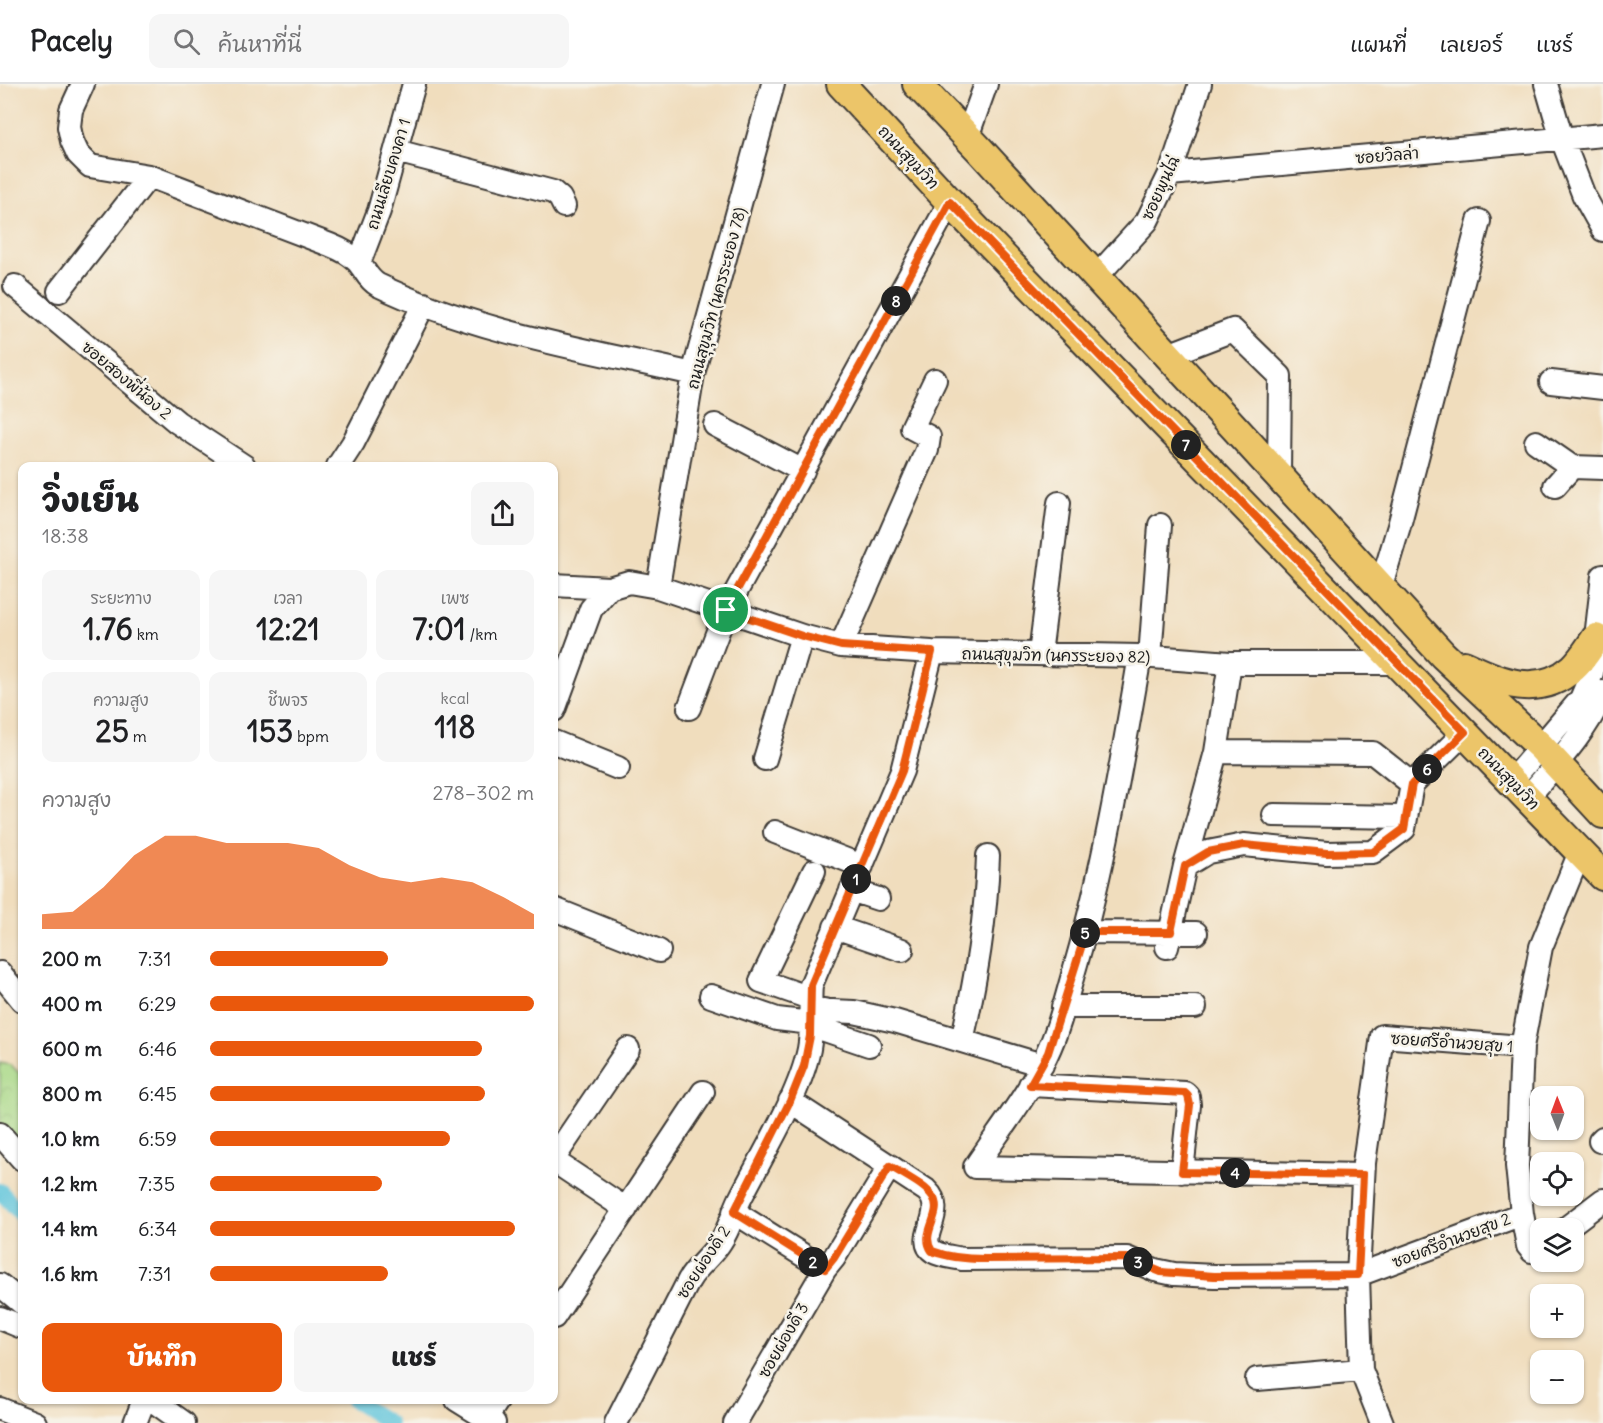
<!DOCTYPE html>
<html lang="th">
<meta charset="utf-8">
<style>
body{margin:0;font-family:Delius,"Playpen Sans Thai",sans-serif;background:#f6f6f6;color:#202124;height:100vh;display:flex;flex-direction:column;font-size:22px;white-space:nowrap}
*{box-sizing:border-box;margin:0}
p{font-size:20px;color:#757577}
.icon{flex:none;width:33px;height:33px;fill:none;stroke:currentColor;stroke-width:2;stroke-linecap:round;stroke-linejoin:round}
.map{position:relative;flex:1;overflow:hidden}
.drawer{position:absolute;left:18px;top:378px;width:540px;height:942px;display:flex;flex-direction:column;background:#fff;border-radius:12px;box-shadow:0 2px 4px #0004}
.drawer>*{flex:none}
.needle{width:39px;rotate:359deg}
.tools{position:absolute;left:1530px;top:1002px;display:grid;gap:12px}
.tools a{display:grid;place-items:center;width:54px;height:54px;border-radius:12px;background:#fff;box-shadow:0 2px 4px #0004;font-size:30px}
.pin{position:absolute;display:grid;place-items:center;width:51px;height:51px;color:#fff;margin:-26px;border:3px solid #fff;border-radius:50%;box-shadow:0 2px 6px #0007}
.km{position:absolute;width:30px;height:30px;margin:-15px;border-radius:50%;background:#222;color:#fff;font-size:16px;line-height:30px;text-align:center}
.round{display:grid;place-items:center;flex:none;width:63px;height:63px;border-radius:12px;background:#f6f6f6}
.summary{display:flex;align-items:center;justify-content:space-between;height:102px;padding:0 24px}
h1{font-size:33px;font-weight:800;line-height:45px}
.figures{display:grid;grid-template-columns:repeat(3,1fr);gap:9px;height:102px;padding:6px 24px}
.figures div{display:grid;align-content:center;border-radius:12px;background:#f6f6f6;text-align:center}
.figures b{font-size:30px;font-weight:800}
.figures small{font-size:16px;font-weight:400}
.figures p{font-size:16px}
.chart{height:168px;padding:12px 24px}
.chart p{display:flex;justify-content:space-between}
.chart svg{width:100%;height:108px;margin-top:6px;fill:#ea580c;opacity:.7}
.action{display:flex;gap:12px;margin-top:auto;padding:12px 24px}
.action a{flex:1;height:69px;border-radius:12px;background:#ea580c;color:#fff;font-size:24px;font-weight:800;line-height:69px;text-align:center}
.action a+a{background:#f6f6f6;color:#202124}
ul{padding:0 24px;list-style:none;font-size:20px}
li{display:grid;grid-template-columns:96px 72px 1fr;align-items:center;height:45px}
li i{height:15px;border-radius:8px;background:#ea580c}
header{display:flex;align-items:center;gap:36px;box-sizing:border-box;height:84px;padding:0 30px;background:#fff;border-bottom:2px solid #e0e0e0}
header strong{font-size:28px}
nav{display:flex;gap:33px;margin-inline-start:auto;font-size:21px}
.search{width:420px;height:54px;background:#f6f6f6;display:flex;align-items:center;gap:15px;box-sizing:border-box;padding:0 21px;border-radius:12px;color:#757577;font-size:22px}
.map>svg:first-child{display:block}
</style>
<header>
<strong>Pacely</strong>
<div class="search"><svg class="icon" aria-label="search" viewBox="0 0 24 24"><circle cx="10" cy="10" r="6"/><path d="M15 15l6 6"/></svg>ค้นหาที่นี่</div>
<nav><a>แผนที่</a><a>เลเยอร์</a><a>แชร์</a></nav>
</header>
<div class="map">
<svg width="1603" height="1339" viewBox="0 0 1603 1339">
<defs>
<pattern id="park-crowns" width="20" height="18" patternUnits="userSpaceOnUse" patternTransform="scale(1.5)"><rect width="20" height="18" fill="#a7d886"/><path d="M2 6a3 3 0 1 1 6 0M12 15a3 3 0 1 1 6 0" fill="none" stroke="#8fb973"/></pattern>
</defs>
<rect width="100%" height="100%" fill="#f7f3e8"/>
<filter id="ink" filterUnits="userSpaceOnUse"><feTurbulence type="fractalNoise" baseFrequency=".0167" numOctaves="2"/><feDisplacementMap in="SourceGraphic" scale="12" xChannelSelector="R" yChannelSelector="G"/><feConvolveMatrix kernelMatrix="1 2 1 2 8 2 1 2 1" color-interpolation-filters="sRGB"/></filter>
<filter id="wash" filterUnits="userSpaceOnUse"><feTurbulence type="fractalNoise" baseFrequency=".008" numOctaves="4" result="noise"/><feDisplacementMap in="SourceGraphic" scale="24" xChannelSelector="R" yChannelSelector="G"/><feGaussianBlur stdDeviation="1.35" result="paint"/><feColorMatrix in="noise" values="0 0 0 0 0 0 0 0 0 0 0 0 0 0 0 0 0 1.4 0 .05"/><feComposite in="paint" operator="in"/></filter>
<g filter="url(#wash)">
<rect width="100%" height="100%" fill="#f0ddbd"/>
<!-- park -->
<path fill="url(#park-crowns)" stroke="#627a51" stroke-width="1.5" d="M0 979 11 981 22 992V1071L0 1046Z"/>
<g fill="none" stroke-linecap="round" stroke-linejoin="round">
<!-- canal -->
<path stroke="#5fc5dc" stroke-width="16" d="M0 1107 22 1131
M353 1316 389 1339"/>
</g>
</g>
<g filter="url(#ink)">
<g fill="none" stroke-linecap="round" stroke-linejoin="round">
<defs>
<path id="minor" d="M83 0 71 26 69 43 72 57 78 70 90 82 149 92 330 161C340 165 350 170 357 177 365 185 367 195 378 201 475 248 588 266 693 290
M1546 0 1562 55 1584 112 1603 146
M967 53 986 0
M396 67 553 108 560 114 564 122
M1170 90 1603 51
M359 179 379 127 414 0
M1096 193 1147 137 1170 90 1200 0
M15 202 177 338 244 382
M59 207 149 92
M1168 271 1233 246 1280 292 1279 391
M1551 298 1603 304
M715 341 803 387
M1536 358 1572 383 1603 384
M338 382 353 359 424 220
M1555 402 1572 383
M554 501 609 504
M1381 502 1399 442 1479 137
M658 503 693 290 773 0
M841 562 927 366 929 353 912 344 935 296
M1040 570 1059 419
M1150 573 1160 441
M689 624 726 526 950 118
M554 626 591 525 609 504 629 498 658 503 802 552 841 562 932 568 1140 572 1230 579H1397
M554 658 618 684
M1216 668 1373 669 1412 700
M765 675 802 552
M1512 696 1581 615 1592 589 1603 492
M1528 713C1554 682 1589 646 1603 608
M1274 731 1406 733
M775 748 862 782
M1185 782 1216 668 1230 579
M851 806 878 815
M554 825 659 867
M835 843 902 866
M1086 848 1196 849
M1167 863 1185 782 1208 768 1244 761 1327 769 1373 768 1404 745 1412 700 1465 648
M0 889 22 916
M711 912 777 935 811 939
M810 914 761 897 814 787
M1063 923H1195
M811 926 854 928 895 937 1042 981
M824 926 825 946 869 961
M962 957C976 894 986 837 988 772
M1030 1001 1185 1009 1188 1012 1189 1021 1182 1088
M790 1017 926 1106C950 1128 913 1155 934 1168 941 1172 953 1173 962 1175L1127 1174 1155 1186 1174 1190 1214 1192 1358 1191 1522 1130
M0 1050 22 1075
M1600 1057 1603 1054
M554 1074 628 965
M554 1077 626 1125
M975 1083C999 1047 1028 1011 1046 972 1060 943 1067 911 1076 880 1105 779 1122 676 1140 572
M975 1083 1363 1091
M734 1128 825 1185
M1566 1144 1603 1116
M1540 1165 1532 1167 1528 1162 1522 1130 1517 1082 1522 963 1541 863 1580 768
M0 1201 22 1219
M554 1233 703 1008
M0 1234 22 1243
M1257 1295 1361 1286
M152 1316 184 1339
M457 1316 494 1339
M0 1325 35 1339
M486 1334 498 1316
M135 1339 144 1316
M616 1339 689 1196C697 1182 712 1172 721 1157 730 1144 734 1126 742 1111 763 1070 800 1010 809 965 813 944 809 922 811 901L902 687 932 568
M735 1339 825 1185 834 1174 890 1082
M1382 1339 1361 1286 1358 1191 1364 1079 1382 952 1522 963"/>
<path id="major" d="M841 0 950 118 1603 792
M917 0 979 65 1443 571 1541 663 1603 730
M1464 581C1501 598 1537 615 1573 584 1582 576 1589 564 1596 554"/>
</defs>
<!-- minor casing -->
<use href="#minor" stroke="#3c3934" stroke-width="26"/>
<!-- major casing -->
<use href="#major" stroke="#3c3934" stroke-width="32"/>
<!-- minor -->
<use href="#minor" stroke="#fff" stroke-width="22"/>
<!-- major -->
<use href="#major" stroke="#ecc569" stroke-width="28"/>
</g>
</g>
<g fill="none" stroke-linecap="round" stroke-linejoin="round" filter="url(#ink)">
<defs>
<path id="route" d="M950 118 1465 648 1412 700 1404 745 1373 768 1327 769 1244 761 1208 768 1185 782 1171 848H1086L1048 969 1030 1001 1185 1009 1188 1012 1190 1021 1182 1088 1363 1091 1358 1191 1214 1192 1161 1188 1127 1174 985 1175C967 1175 950 1174 932 1167 919 1149 944 1130 933 1113 924 1100 903 1091 890 1082L834 1174 825 1185 734 1128 790 1017 804 982 810 952 811 901 902 687 932 568 841 562 802 552 726 526Z"/>
</defs>
<!-- route casing -->
<use href="#route" stroke="#fff" stroke-width="12"/>
<!-- route -->
<use href="#route" stroke="#ea580c" stroke-width="8"/>
</g>
<g text-anchor="middle" stroke-width="5" stroke-linejoin="round" paint-order="stroke">
<!-- street labels -->
<g font-size="16" fill="#1c1c1c" stroke="#f7f3e8">
<text transform="translate(1387 71) rotate(-5)" y="6">ซอยวิลล่า</text>
<text transform="translate(909 73) rotate(47)" y="6">ถนนสุขุมวิท</text>
<text transform="translate(388 90) rotate(-73)" y="6">ถนนเลียบคงคา 1</text>
<text transform="translate(1160 104) rotate(-65)" y="6">ซอยพูนไฉ่</text>
<text transform="translate(716 214) rotate(-75)" y="6">ถนนสุขุมวิท (นครระยอง 78)</text>
<text transform="translate(127 296) rotate(40)" y="6">ซอยสองพี่น้อง 2</text>
<text transform="translate(1056 571) rotate(1)" y="6">ถนนสุขุมวิท (นครระยอง 82)</text>
<text transform="translate(1509 694) rotate(46)" y="6">ถนนสุขุมวิท</text>
<text transform="translate(1452 958) rotate(4)" y="6">ซอยศรีอำนวยสุข 1</text>
<text transform="translate(1451 1156) rotate(-21)" y="6">ซอยศรีอำนวยสุข 2</text>
<text transform="translate(703 1178) rotate(-57)" y="6">ซอยผ่องดี 2</text>
<text transform="translate(783 1256) rotate(-60)" y="6">ซอยผ่องดี 3</text>
</g>
</g>
</svg>
<div class="tools">
<a><svg class="needle" viewBox="-14 -14 28 28"><path d="M0-13l5 13h-10z" fill="#e53935"/><path d="M0 13l5-13h-10z" fill="#757577"/></svg></a>
<a><svg class="icon" aria-label="locate" viewBox="0 0 24 24"><circle cx="12" cy="12" r="6"/><path d="M12 2v4M12 18v4M2 12h4M18 12h4"/></svg></a>
<a><svg class="icon" aria-label="layers" viewBox="0 0 24 24"><path d="M12 4l9 5-9 5-9-5zM3 14l9 5 9-5"/></svg></a>
<a>+</a>
<a>−</a>
</div>
<div class="pin" style="left:726px;top:526px;background:#1e9e55"><svg class="icon" aria-label="arrive" viewBox="0 0 24 24"><path d="M6 21V4h12l-3 4 3 4H6"/></svg></div>
<b class="km" style="left:856px;top:795px">1</b>
<b class="km" style="left:813px;top:1178px">2</b>
<b class="km" style="left:1138px;top:1178px">3</b>
<b class="km" style="left:1235px;top:1089px">4</b>
<b class="km" style="left:1085px;top:849px">5</b>
<b class="km" style="left:1427px;top:685px">6</b>
<b class="km" style="left:1186px;top:361px">7</b>
<b class="km" style="left:896px;top:217px">8</b>
<section class="drawer">
<div class="summary"><div><h1>วิ่งเย็น</h1><p>18:38</p></div><a class="round"><svg class="icon" aria-label="share" viewBox="0 0 24 24"><path d="M12 15V3M7 8l5-5 5 5M5 13v7h14v-7"/></svg></a></div>
<div class="figures">
<div><p>ระยะทาง</p><b>1.76<small> km</small></b></div>
<div><p>เวลา</p><b>12:21</b></div>
<div><p>เพซ</p><b>7:01<small> /km</small></b></div>
</div>
<div class="figures">
<div><p>ความสูง</p><b>25<small> m</small></b></div>
<div><p>ชีพจร</p><b>153<small> bpm</small></b></div>
<div><p>kcal</p><b>118</b></div>
</div>
<div class="chart"><p><span>ความสูง</span>278–302 m</p>
<svg viewBox="0 0 160 44" preserveAspectRatio="none"><path d="M0 44V38L10 37L20 27L30 14L40 6L50 6L60 9L70 9L80 9L90 11L100 18L110 23L120 25L130 23L140 25L150 31L160 38V44z"/></svg>
</div>
<ul>
<li><b>200 m</b>7:31<i style="width:55%"></i></li>
<li><b>400 m</b>6:29<i style="width:100%"></i></li>
<li><b>600 m</b>6:46<i style="width:84%"></i></li>
<li><b>800 m</b>6:45<i style="width:85%"></i></li>
<li><b>1.0 km</b>6:59<i style="width:74%"></i></li>
<li><b>1.2 km</b>7:35<i style="width:53%"></i></li>
<li><b>1.4 km</b>6:34<i style="width:94%"></i></li>
<li><b>1.6 km</b>7:31<i style="width:55%"></i></li>
</ul>
<div class="action"><a>บันทึก</a><a>แชร์</a></div>
</section>
</div>
